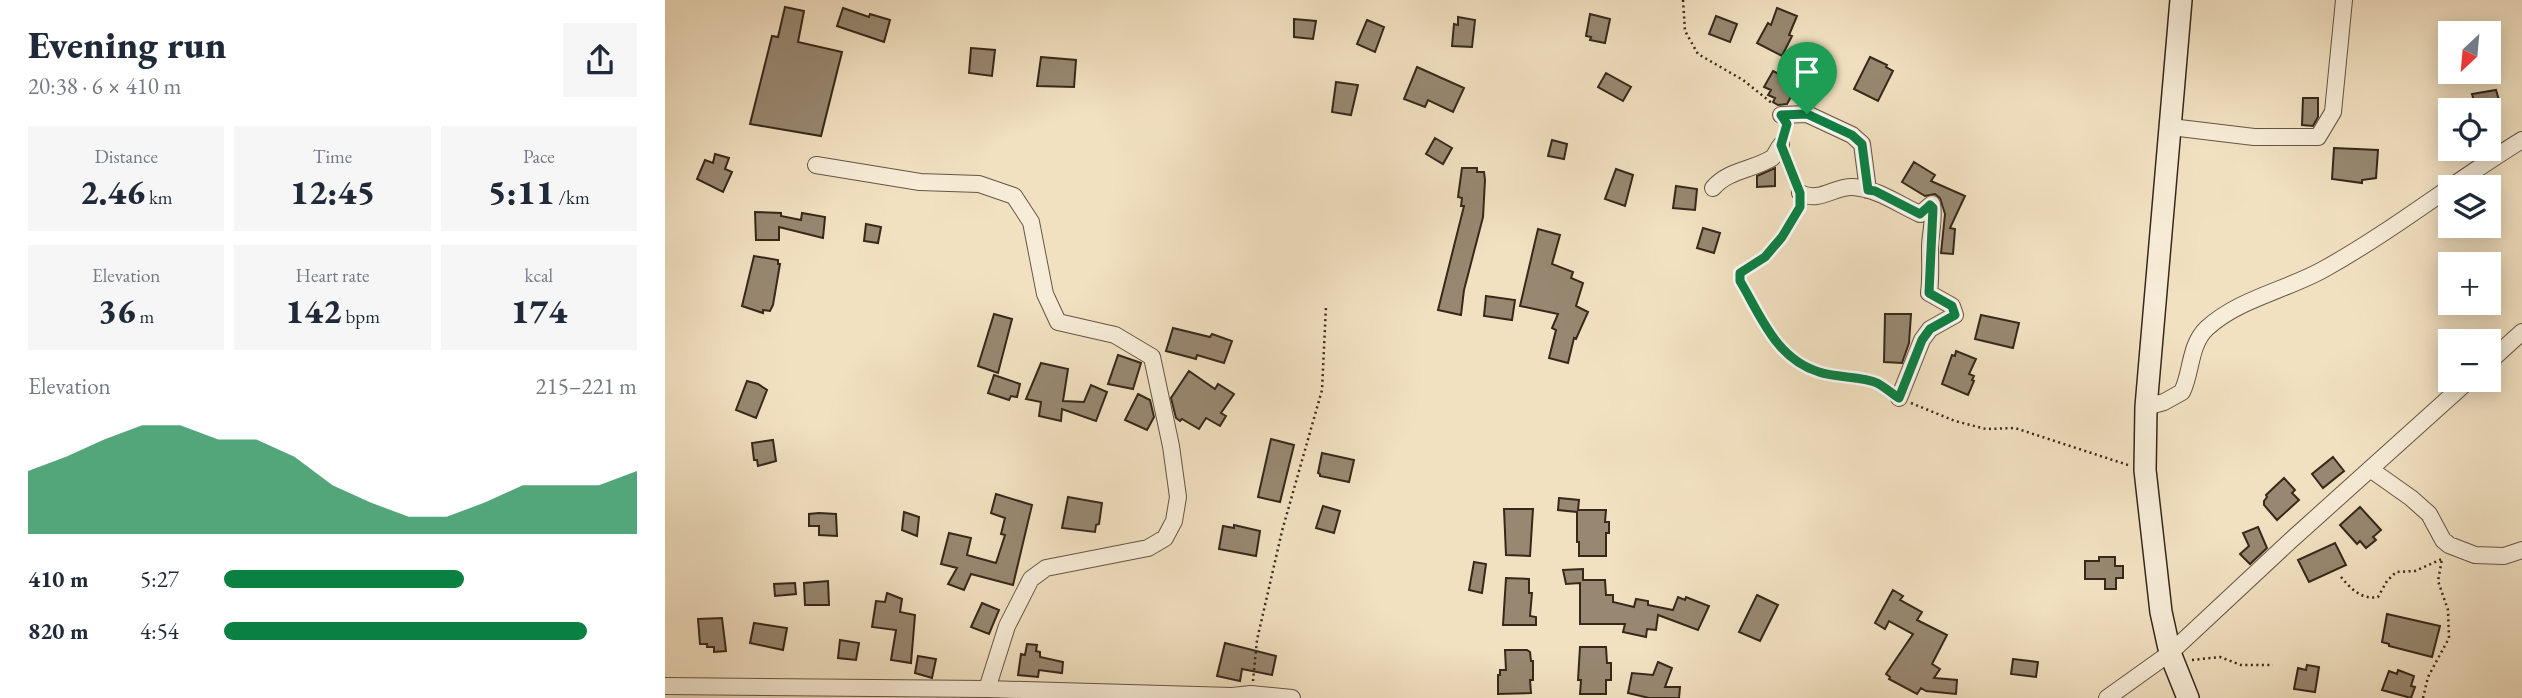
<!DOCTYPE html>
<meta charset="utf-8">
<style>
body{margin:0;font-family:"EB Garamond",serif;background:#f6f6f7;color:#1f2937;height:100vh;display:flex;flex-direction:column;font-size:26px;white-space:nowrap}
*{box-sizing:border-box;margin:0}
p{font-size:23px;color:#747a83}
.icon{flex:none;width:38px;height:38px;fill:none;stroke:currentColor;stroke-width:2;stroke-linecap:round;stroke-linejoin:round}
.map{position:relative;flex:1;overflow:hidden}
.side{display:flex;flex-direction:column;background:#fff;width:665px}
.side>*{flex:none}
.needle{width:46px;rotate:206deg}
.tools{position:absolute;left:1773px;top:21px;display:grid;gap:14px}
.tools a{display:grid;place-items:center;width:63px;height:63px;border-radius:0px;background:#fff;box-shadow:0 4px 18px #0003;font-size:35px}
.pin{position:absolute;display:grid;place-items:center;width:60px;height:60px;color:#fff;margin:-72px -30px;border-radius:50% 50% 50% 0;rotate:-45deg;box-shadow:0 0 7px #0007}
.pin .icon{rotate:45deg}
.round{display:grid;place-items:center;flex:none;width:74px;height:74px;border-radius:0px;background:#f6f6f7}
.summary{display:flex;align-items:center;justify-content:space-between;height:119px;padding:0 28px}
h1{font-size:38px;font-weight:800;line-height:52px}
.stats{display:grid;grid-template-columns:repeat(3,1fr);gap:10px;height:119px;padding:7px 28px}
.stats div{display:grid;align-content:center;border-radius:0px;background:#f6f6f7;text-align:center}
.stats b{font-size:35px;font-weight:800}
.stats small{font-size:19px;font-weight:400}
.stats p{font-size:19px}
.chart{height:196px;padding:14px 28px}
.chart p{display:flex;justify-content:space-between}
.chart svg{width:100%;height:126px;margin-top:7px;fill:#0b8043;opacity:.7}
ul{padding:0 28px;list-style:none;font-size:23px}
li{display:grid;grid-template-columns:112px 84px 1fr;align-items:center;height:52px}
li i{height:18px;border-radius:9px;background:#0b8043}
main{display:flex;flex:1;min-height:0}
.map>svg:first-child{display:block}
</style>
<main>
<section class="side">
<div class="summary"><div><h1>Evening run</h1><p>20:38 · 6 × 410 m</p></div><a class="round"><svg class="icon" aria-label="share" viewBox="0 0 24 24"><path d="M12 15V3M7 8l5-5 5 5M5 13v7h14v-7"/></svg></a></div>
<div class="stats">
<div><p>Distance</p><b>2.46<small> km</small></b></div>
<div><p>Time</p><b>12:45</b></div>
<div><p>Pace</p><b>5:11<small> /km</small></b></div>
</div>
<div class="stats">
<div><p>Elevation</p><b>36<small> m</small></b></div>
<div><p>Heart rate</p><b>142<small> bpm</small></b></div>
<div><p>kcal</p><b>174</b></div>
</div>
<div class="chart"><p><span>Elevation</span>215–221 m</p>
<svg viewBox="0 0 160 44" preserveAspectRatio="none"><path d="M0 44V22L10 17L20 11L30 6L40 6L50 11L60 11L70 17L80 27L90 33L100 38L110 38L120 33L130 27L140 27L150 27L160 22V44z"/></svg>
</div>
<ul>
<li><b>410 m</b>5:27<i style="width:58%"></i></li>
<li><b>820 m</b>4:54<i style="width:88%"></i></li>
</ul>
</section>
<div class="map">
<svg width="1857" height="698" viewBox="0 0 1857 698">
<rect width="100%" height="100%" fill="#f2e1c1"/>
<filter id="stains"><feTurbulence type="fractalNoise" baseFrequency=".00286" numOctaves="4"/><feColorMatrix values="0 0 0 0 .2 0 0 0 0 .09 0 0 0 0 .02 0 0 0 .5 -.17"/></filter>
<radialGradient id="worn" r=".72"><stop offset=".6" stop-color="#630" stop-opacity="0"/><stop offset="1" stop-color="#630" stop-opacity=".3"/></radialGradient>
<!-- building -->
<path fill="#988871" stroke="#36281b" stroke-width="2" d="M120 7 139 11 133 42 177 52 156 136 85 124 107 36 113 37Z
M178 8 204 17 205 14 225 20 219 42 172 26Z
M1112 8 1132 16 1124 35 1127 36 1117 56 1092 43 1103 23 1106 25Z
M925 14 945 19 940 43 925 40 926 37 921 36Z
M1051 16 1072 24 1065 42 1044 34Z
M793 17 810 20 807 47 787 46 789 24 793 25Z
M629 19 651 21 648 39 629 37Z
M702 20 719 27 710 52 692 44Z
M306 48 330 50 327 76 304 73Z
M376 57 411 60 409 87 372 86Z
M1205 57 1222 65 1221 67 1228 71 1213 101 1189 89Z
M752 67 799 88 788 112 763 100 760 107 739 99Z
M1108 71 1133 84 1122 104 1113 105 1108 102 1110 98 1103 95 1106 90 1099 87Z
M941 73 966 87 958 101 933 87Z
M671 82 693 85 686 115 667 112Z
M1831 90 1834 100 1811 108 1807 94Z
M1638 98H1653V117L1648 126 1637 125Z
M770 138 787 148 778 164 761 154Z
M887 140 902 144 899 159 883 156Z
M1669 148 1713 150 1711 178 1697 180V183L1667 179Z
M50 154 64 158 60 169 67 172 58 192 32 179 40 160 48 163Z
M1249 162 1270 175 1266 181 1300 196 1285 228 1290 229 1288 254 1276 253 1280 214 1275 198 1270 194 1260 196 1237 182Z
M797 168H812V172H819L820 180 818 217 799 290 796 315 773 310 799 206H796L797 198 793 197Z
M1110 168V186L1092 187V176Z
M951 169 968 175 960 206 940 199Z
M1011 186 1032 189 1030 210 1008 208Z
M90 212 116 213V216L136 220 137 213 160 217 158 238 114 227V240H91Z
M201 224 216 227 213 243 199 241Z
M1038 228 1055 233 1049 253 1032 248Z
M873 229 895 235 887 264 908 272 906 278 918 283 911 306 923 312 911 339 909 338 903 363 884 358 891 330 887 328 893 314 855 306Z
M89 256 113 260V264H115L108 305 105 311 98 310V313L77 306Z
M821 296 850 300 847 320 819 316Z
M329 314 347 319 333 373 313 366Z
M1220 314H1246L1244 343 1237 363 1219 362Z
M1316 315 1354 323 1348 348 1310 339Z
M508 328 545 337 547 334 567 341 559 363 532 355 531 359 501 351Z
M1291 351 1311 359 1304 374 1309 376 1307 380 1309 381 1303 395 1277 384 1287 355 1290 356Z
M453 355 476 363 468 389 443 384Z
M376 363 403 369 398 401 419 402 426 385 442 392 431 421 397 409 396 421 374 416 376 402 361 399Z
M524 371 550 389 553 384 569 394 556 413 561 416 555 426 541 418 534 429 517 419 515 421 511 418 506 398Z
M329 375 355 384 352 397 346 396 344 400 323 393Z
M82 381 93 384 102 390 91 418 71 410Z
M473 394 485 400 489 417 482 430 460 420Z
M606 439 629 445 615 502 593 497Z
M108 440 111 461 93 466 92 460H89L87 443Z
M657 453 689 460 684 482 655 476V474L653 473Z
M1668 457 1679 471 1658 488 1647 474Z
M1619 478 1630 490 1627 493 1634 500 1612 520 1599 505V501L1602 497 1601 495Z
M331 494 367 505 348 585 306 574 299 590 283 584 292 568 276 564 284 533 306 538 302 555 331 563 340 535 336 534 340 518 326 513Z
M403 497 437 503 434 524 431 525 430 532 397 528Z
M894 498 914 500 913 510H941L940 522H944V533H941V556H914V542H912V512L893 510Z
M658 506 675 511 669 533 651 528Z
M1695 507 1716 530 1708 537 1711 540 1701 548 1695 541 1692 544 1675 525Z
M839 509H868L865 556 841 555Z
M239 512 254 517 252 536 237 530Z
M154 513 171 514 172 536 154 535V526H144V514Z
M569 525 595 531 591 556 554 549 558 526 569 528Z
M1593 527 1602 548 1585 564 1575 554 1584 546 1578 533Z
M1670 543 1681 565 1644 582 1633 560Z
M1434 557H1450V566H1458V578H1451V589H1440V579H1420V561H1434Z
M809 562 821 564 817 593 804 590Z
M918 569V580H940L941 595H948V602L969 607 971 599 983 601V605L1008 610 1013 597 1020 600 1021 597 1044 606 1033 630 993 615 991 630 982 629 981 637 958 632 960 624H915V583L901 584 898 570Z
M841 578 864 579V593H867L865 616 871 617V625H838Z
M163 581 164 605H140L139 583Z
M130 583 131 594 110 596 109 584Z
M1228 590 1238 596 1235 600 1257 612 1252 620 1282 635 1267 664 1275 669 1269 678 1292 680 1291 694 1261 691 1256 688 1252 694 1224 679 1225 677 1221 674 1248 634 1224 621 1220 629 1210 623Z
M222 593 237 599 235 612 250 615 246 663 226 660 231 630 207 627 211 601 220 602Z
M1092 595 1113 605 1095 641 1074 632Z
M317 603 334 610 324 634 306 627Z
M1722 614 1775 626 1767 657 1724 646V644L1717 642Z
M57 618 61 651 49 652V647H42V644H35L33 619Z
M89 623 122 628 118 650 85 643Z
M175 640 194 643 191 660 173 658Z
M560 643 611 656 607 675 577 669 575 681 552 676Z
M362 644 372 645 371 651 375 652V657L398 662 397 673 374 670 373 677 353 675 356 654 360 655Z
M915 647H941L942 663H946V680H941V694H915L916 680H913Z
M840 650H862L865 652 866 661H868V680H865L866 693 833 694V675H835V670H841Z
M253 656 271 659 267 678 250 673Z
M1348 659 1373 662 1371 677 1346 674Z
M993 662 1007 668 1000 687H1015L1014 698H984L963 693 967 673 988 675Z
M1642 665 1654 667 1650 692 1629 689 1633 668 1641 670Z
M1733 670 1749 676 1746 686 1750 687 1746 698 1717 690 1724 671 1732 674Z"/>
<g fill="none" stroke-linecap="round" stroke-linejoin="round">
<defs>
<path id="street" d="M1116 115 1142 114 1187 135 1197 144 1203 190
M1506 127 1589 137H1653L1668 112 1679 0
M151 165 255 182 314 184 349 196 366 222 380 294 393 322 450 335 487 357 506 446 513 497 509 521 500 538 483 548 381 568 366 579 342 626 322 689
M1048 188C1063 170 1088 170 1107 158 1111 155 1112 149 1116 145
M1135 193C1155 203 1169 186 1188 187 1213 189 1233 204 1255 214L1267 204
M1824 362 1857 332
M1234 398 1257 340 1265 329 1290 315 1287 306 1264 293C1266 278 1265 264 1265 248 1265 234 1270 218 1267 204
M1481 407 1499 402 1517 392C1527 372 1524 345 1542 328 1575 298 1623 290 1661 268 1729 230 1790 181 1857 140
M1705 469 1746 498 1764 514 1778 540 1784 545 1810 555 1839 556 1857 550
M0 686 322 689 567 696 586 694 627 698
M1442 698 1505 653 1624 542 1804 380"/>
<path id="secondary" d="M1516 0 1481 407 1480 470 1496 612 1505 653 1523 698"/>
</defs>
<!-- street casing -->
<use href="#street" stroke="#655644" stroke-width="18"/>
<!-- secondary casing -->
<use href="#secondary" stroke="#36281b" stroke-width="24"/>
<!-- path -->
<path stroke="#36281b" stroke-width="2.5" stroke-dasharray="2 3.5" stroke-linecap="butt" d="M1018 0 1020 31 1033 54 1078 80 1108 104
M1123 163 1130 180
M1133 209 1117 237 1100 257 1075 273V281C1097 316 1111 359 1154 372 1177 379 1202 377 1222 390
M1246 403 1290 421 1321 429 1350 428 1463 465
M1676 577C1686 589 1697 600 1713 597L1722 581 1731 572 1750 571 1777 559
M1527 660 1555 657 1576 665H1608
M588 681 592 640 617 531 657 390 661 306
M1758 698 1763 677 1784 638 1783 610 1773 581 1777 559"/>
<!-- street -->
<use href="#street" stroke="#f7ecd7" stroke-width="16"/>
<!-- secondary -->
<use href="#secondary" stroke="#f7ecd7" stroke-width="21"/>
</g>
<g fill="none" stroke-linecap="round" stroke-linejoin="round">
<defs>
<path id="route" d="M1142 114 1187 135 1197 144 1203 190 1210 191 1255 214 1265 205 1268 208 1264 293 1287 306 1290 315 1265 329 1257 340 1234 398C1227 394 1220 387 1212 383 1197 376 1171 378 1154 372 1111 359 1096 316 1075 281V273L1100 257 1117 237 1135 207V193L1116 145 1122 124 1116 115Z"/>
</defs>
<!-- route casing -->
<use href="#route" stroke="#fff" stroke-width="14"/>
<!-- route -->
<use href="#route" stroke="#0b8043" stroke-width="9"/>
</g>
<rect width="100%" height="100%" filter="url(#stains)"/>
<rect width="100%" height="100%" fill="url(#worn)"/>
</svg>
<div class="tools">
<a><svg class="needle" viewBox="-14 -14 28 28"><path d="M0-13l5 13h-10z" fill="#e53935"/><path d="M0 13l5-13h-10z" fill="#747a83"/></svg></a>
<a><svg class="icon" aria-label="locate" viewBox="0 0 24 24"><circle cx="12" cy="12" r="6"/><path d="M12 2v4M12 18v4M2 12h4M18 12h4"/></svg></a>
<a><svg class="icon" aria-label="layers" viewBox="0 0 24 24"><path d="M12 4l9 5-9 5-9-5zM3 14l9 5 9-5"/></svg></a>
<a>+</a>
<a>−</a>
</div>
<div class="pin" style="left:1142px;top:114px;background:#1e9e55"><svg class="icon" aria-label="arrive" viewBox="0 0 24 24"><path d="M6 21V4h12l-3 4 3 4H6"/></svg></div>
</div>
</main>
